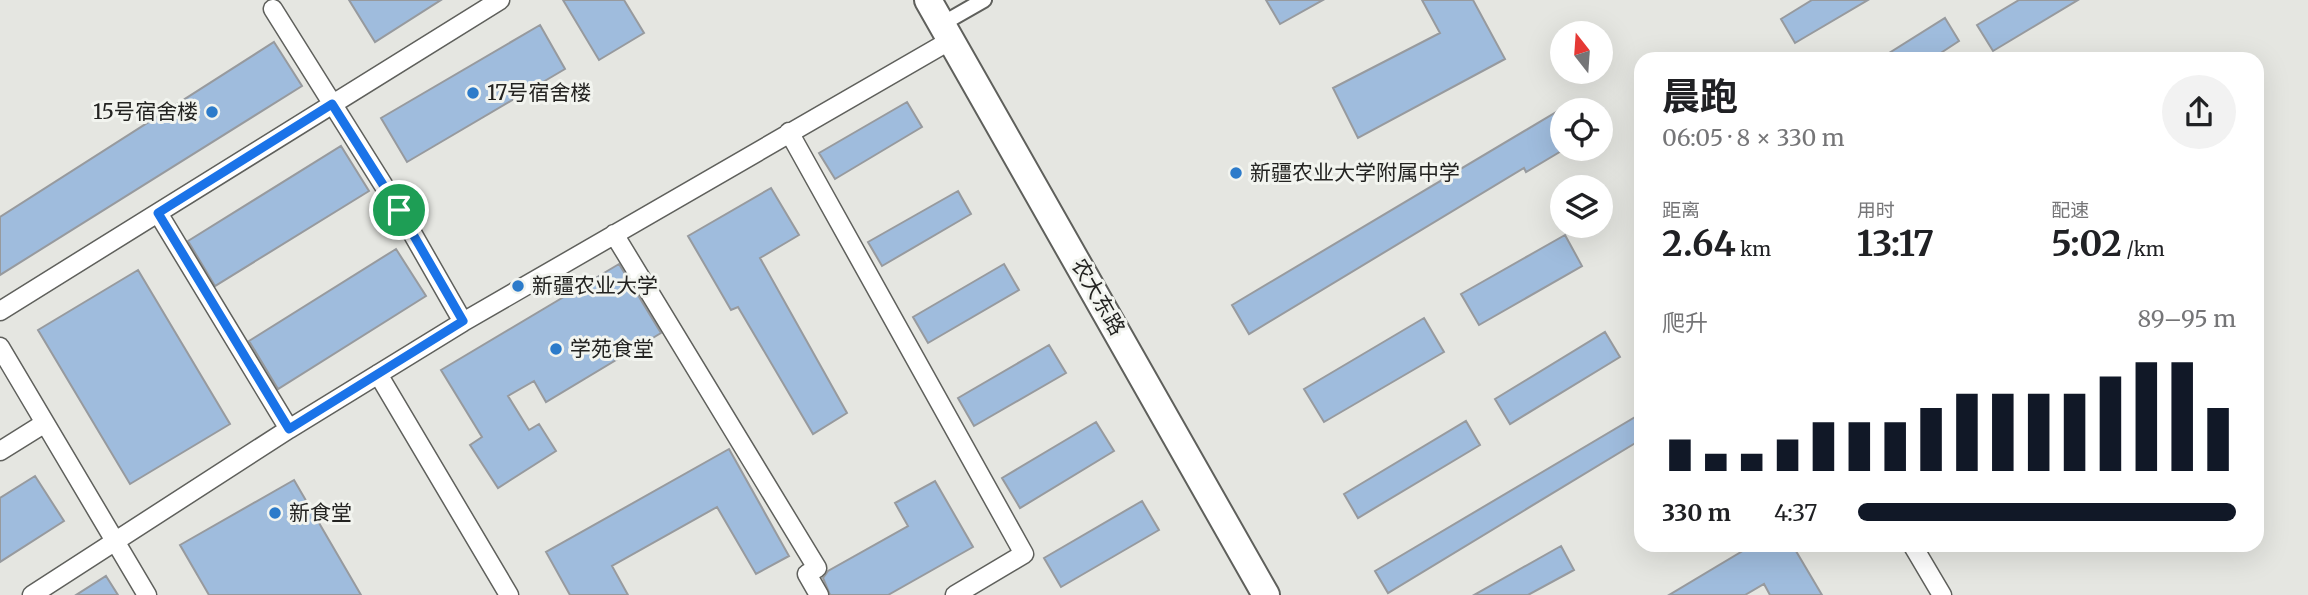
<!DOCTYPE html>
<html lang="zh">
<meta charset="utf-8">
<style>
body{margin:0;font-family:Merriweather,"Noto Sans SC",serif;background:#f2f2f2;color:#202124;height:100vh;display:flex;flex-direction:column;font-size:26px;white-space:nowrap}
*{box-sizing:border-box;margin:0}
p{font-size:23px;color:#757577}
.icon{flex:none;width:38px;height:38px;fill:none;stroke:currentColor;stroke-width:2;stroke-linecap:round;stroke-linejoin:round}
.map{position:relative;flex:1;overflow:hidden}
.panel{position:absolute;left:1634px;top:52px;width:630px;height:500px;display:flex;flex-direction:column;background:#fff;border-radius:21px;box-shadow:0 7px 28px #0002}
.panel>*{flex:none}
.needle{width:46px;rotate:343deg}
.fabs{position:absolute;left:1550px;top:21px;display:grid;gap:14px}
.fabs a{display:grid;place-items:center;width:63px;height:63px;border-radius:50%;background:#fff;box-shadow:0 7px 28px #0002;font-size:35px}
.pin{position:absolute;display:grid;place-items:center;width:60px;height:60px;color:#fff;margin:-30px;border:4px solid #fff;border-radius:50%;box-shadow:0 2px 7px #0007}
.round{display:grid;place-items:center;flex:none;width:74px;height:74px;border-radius:37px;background:#f2f2f2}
.head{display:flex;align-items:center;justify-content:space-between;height:119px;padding:0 28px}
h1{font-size:38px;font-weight:700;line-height:52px}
.stats{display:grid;grid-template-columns:repeat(3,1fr);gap:10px;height:119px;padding:7px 28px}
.stats div{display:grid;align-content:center}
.stats b{font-size:35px;font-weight:700}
.stats small{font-size:19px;font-weight:400}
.stats p{font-size:19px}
.chart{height:196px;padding:14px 28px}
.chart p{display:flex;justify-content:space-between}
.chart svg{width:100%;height:126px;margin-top:7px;stroke:#111827;stroke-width:6}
ul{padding:0 28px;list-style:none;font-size:23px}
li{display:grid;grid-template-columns:112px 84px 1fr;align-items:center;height:52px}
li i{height:18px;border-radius:9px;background:#111827}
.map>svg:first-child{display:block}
</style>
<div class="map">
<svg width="2308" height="595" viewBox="0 0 2308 595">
<rect width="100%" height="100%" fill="#e5e6e1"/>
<!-- building -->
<path fill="#9fbcdd" stroke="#979a9e" stroke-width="2" d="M349 0H441L375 42Z
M563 0H624L644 33 599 60Z
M1266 0H1323L1280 24Z
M1422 0H1473L1505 59 1358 138 1333 88 1440 33Z
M1812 0H1868L1795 43 1781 19Z
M2019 0H2078L1993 51 1977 25Z
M1945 18 1959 41 1930 60H1878Z
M540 25 565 69 407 162 381 118Z
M274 42 302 86 0 275V217Z
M907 102 922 127 835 179 819 153Z
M1563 108V150L1526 172 1524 168 1249 334 1232 305Z
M341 146 369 191 215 286 188 241Z
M771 188 799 235 760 258 847 413 813 434 738 307 731 310 688 236Z
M958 191 971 214 882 266 868 242Z
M1565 235 1582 266 1479 325 1461 294Z
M396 249 426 296 278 389 249 341Z
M619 264 661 333 546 402 534 381 508 396 529 430 539 424 556 451 498 488 470 445 482 437 441 370Z
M1004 264 1019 290 928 343 913 317Z
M138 270 230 424 130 484 38 330Z
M1424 318 1444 352 1324 422 1304 389Z
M1605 332 1620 357 1510 424 1495 399Z
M1049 345 1066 373 974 426 958 398Z
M1642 413V439L1388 593 1375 571Z
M1466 421 1480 445 1358 518 1344 494Z
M1096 422 1114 451 1020 508 1002 478Z
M729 449 789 556 756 574 717 507 612 566 628 595H570L546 552Z
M35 476 64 521 0 562V498Z
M294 480 361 595H209L180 545Z
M935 481 973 547 888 595H830L823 578 828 571 908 526 895 503Z
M1142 501 1159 530 1061 587 1044 558Z
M1561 546 1574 570 1528 595H1474Z
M1751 546H1793L1822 595H1770L1764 584 1745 595H1669Z
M106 576 118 595H76Z"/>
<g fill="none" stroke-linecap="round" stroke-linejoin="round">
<defs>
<path id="pedestrian" d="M942 24 984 0"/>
<path id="minor" d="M273 9 399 210 463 322
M789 132 1024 554 955 595
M158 213 289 429
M614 234 817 568 807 574 819 595
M0 311 500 0
M0 347 147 595
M378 374 509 595
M0 451 45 423
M1913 546 1942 595
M32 595 289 429 463 322 951 40"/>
<path id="secondary" d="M928 0 1266 595"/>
</defs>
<!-- pedestrian casing -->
<use href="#pedestrian" stroke="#5f605c" stroke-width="18"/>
<!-- minor casing -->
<use href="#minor" stroke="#5f605c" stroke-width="21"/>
<!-- secondary casing -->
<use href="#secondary" stroke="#5f605c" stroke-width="30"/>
<!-- pedestrian -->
<use href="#pedestrian" stroke="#fff" stroke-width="14"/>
<!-- minor -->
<use href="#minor" stroke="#fff" stroke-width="18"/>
<!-- secondary -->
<use href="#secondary" stroke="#fff" stroke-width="26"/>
</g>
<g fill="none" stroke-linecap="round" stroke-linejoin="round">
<defs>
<path id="route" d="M332 104 399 210 463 321 289 429 158 213Z"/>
</defs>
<!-- route casing -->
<use href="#route" stroke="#fff" stroke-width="14"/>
<!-- route -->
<use href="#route" stroke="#1a73e8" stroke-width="9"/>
</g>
<!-- markers -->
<g fill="#2c7bca" stroke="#f2f4ef" stroke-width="2.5">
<circle cx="473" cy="93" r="7"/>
<circle cx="212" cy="112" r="7"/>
<circle cx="1236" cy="173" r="7"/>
<circle cx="518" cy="286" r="7"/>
<circle cx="556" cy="349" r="7"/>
<circle cx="275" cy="513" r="7"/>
</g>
<g text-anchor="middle" stroke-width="6" stroke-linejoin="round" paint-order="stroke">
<!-- poi labels -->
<g font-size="21" fill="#232321" stroke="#f2f4ef" text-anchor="start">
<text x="487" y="100">17号宿舍楼</text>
<text x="198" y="119" text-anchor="end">15号宿舍楼</text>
<text x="1250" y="180">新疆农业大学附属中学</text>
<text x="532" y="293">新疆农业大学</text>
<text x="570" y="356">学苑食堂</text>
<text x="289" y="520">新食堂</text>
</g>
<!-- street labels -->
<g font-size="21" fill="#232321" stroke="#f2f4ef">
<text transform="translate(1098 297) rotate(60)" y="7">农大东路</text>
</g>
</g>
</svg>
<div class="fabs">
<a><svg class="needle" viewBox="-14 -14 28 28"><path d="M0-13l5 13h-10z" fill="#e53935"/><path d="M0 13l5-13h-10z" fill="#757577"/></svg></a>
<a><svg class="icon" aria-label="locate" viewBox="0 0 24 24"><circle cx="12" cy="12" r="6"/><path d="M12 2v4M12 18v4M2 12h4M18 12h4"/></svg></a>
<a><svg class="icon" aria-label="layers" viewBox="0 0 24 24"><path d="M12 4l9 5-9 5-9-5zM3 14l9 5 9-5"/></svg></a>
</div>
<div class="pin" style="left:399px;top:210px;background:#1e9e55"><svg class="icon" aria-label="arrive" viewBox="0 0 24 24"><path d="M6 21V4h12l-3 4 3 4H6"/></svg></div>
<section class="panel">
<div class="head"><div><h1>晨跑</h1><p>06:05 · 8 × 330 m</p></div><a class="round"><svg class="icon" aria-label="share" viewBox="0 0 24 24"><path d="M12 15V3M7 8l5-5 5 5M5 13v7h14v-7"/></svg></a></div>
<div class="stats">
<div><p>距离</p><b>2.64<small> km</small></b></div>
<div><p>用时</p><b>13:17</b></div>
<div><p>配速</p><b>5:02<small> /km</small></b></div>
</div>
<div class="chart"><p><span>爬升</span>89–95 m</p>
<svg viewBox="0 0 160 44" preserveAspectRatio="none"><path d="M5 44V33M15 44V38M25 44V38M35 44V33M45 44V27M55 44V27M65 44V27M75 44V22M85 44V17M95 44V17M105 44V17M115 44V17M125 44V11M135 44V6M145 44V6M155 44V22"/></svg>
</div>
<ul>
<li><b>330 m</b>4:37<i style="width:100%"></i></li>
</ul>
</section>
</div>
